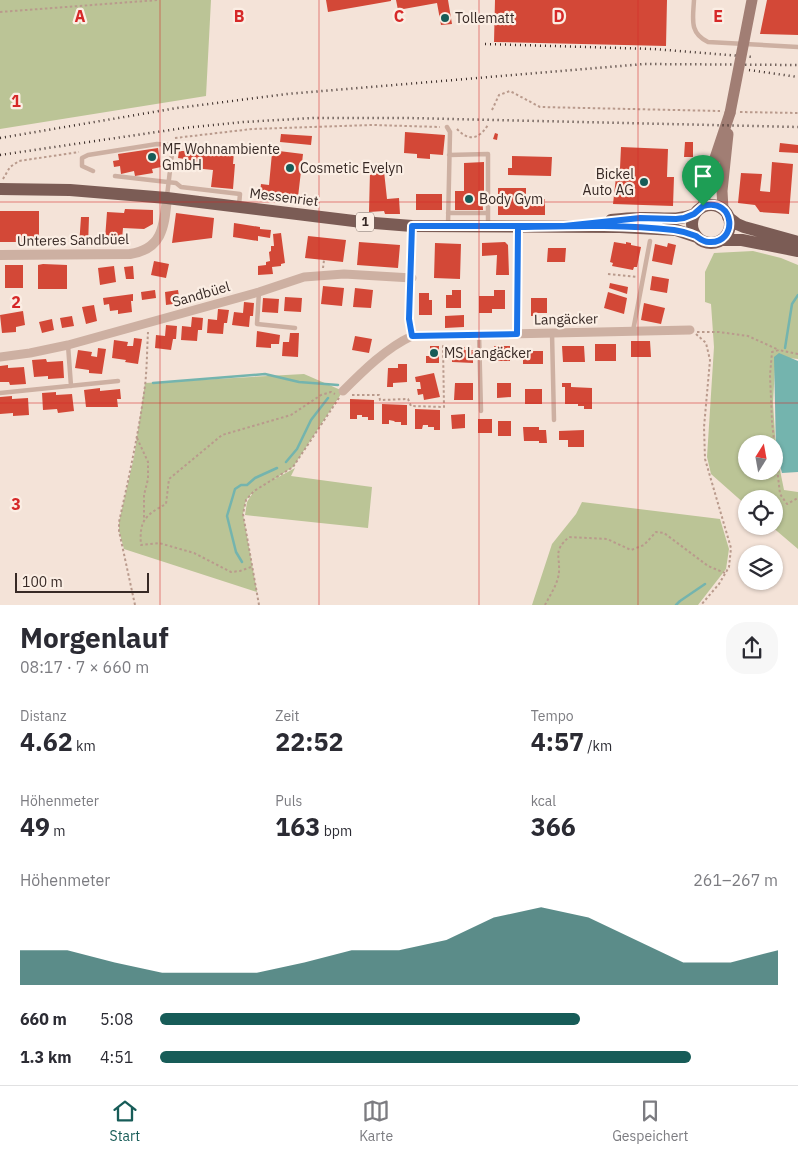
<!DOCTYPE html>
<html lang="de">
<meta charset="utf-8">
<style>
body{margin:0;font-family:"IBM Plex Sans",sans-serif;background:#f7f7f7;color:#2b2b33;height:100vh;display:flex;flex-direction:column;font-size:19px;white-space:nowrap}
*{box-sizing:border-box;margin:0}
p{font-size:16px;color:#7c7c81}
.icon{flex:none;width:28px;height:28px;fill:none;stroke:currentColor;stroke-width:2;stroke-linecap:round;stroke-linejoin:round}
.map{position:relative;height:605px;overflow:hidden}
.details{display:flex;flex-direction:column;background:#fff;flex:1}
.details>*{flex:none}
.needle{width:32px;rotate:11deg}
.controls{position:absolute;left:738px;top:435px;display:grid;gap:10px}
.controls a{display:grid;place-items:center;width:45px;height:45px;border-radius:50%;background:#fff;box-shadow:0 1px 4px #0004;font-size:25px}
.scale{position:absolute;left:15px;bottom:12px;width:134px;box-sizing:border-box;padding-left:5px;border:2px solid #372925;border-top:0;font-size:14px;line-height:18px;white-space:nowrap;color:#372925;-webkit-text-stroke:4px #fbeee4;paint-order:stroke}
.pin{position:absolute;display:grid;place-items:center;width:42px;height:42px;color:#fff;margin:-51px -21px;border-radius:50% 50% 50% 0;rotate:-45deg;box-shadow:0 0 5px #0007}
.pin .icon{rotate:45deg}
.round{display:grid;place-items:center;flex:none;width:52px;height:52px;border-radius:20px;background:#f7f7f7}
.summary{display:flex;align-items:center;justify-content:space-between;height:85px;padding:0 20px}
h1{font-size:28px;font-weight:700;line-height:38px}
.figures{display:grid;grid-template-columns:repeat(3,1fr);gap:8px;height:85px;padding:5px 20px}
.figures div{display:grid;align-content:center}
.figures b{font-size:25px;font-weight:700}
.figures small{font-size:14px;font-weight:400}
.figures p{font-size:14px}
.chart{height:140px;padding:10px 20px}
.chart p{display:flex;justify-content:space-between}
.chart svg{width:100%;height:90px;margin-top:5px;fill:#175c58;opacity:.7}
ul{padding:0 20px;list-style:none;font-size:16px}
li{display:grid;grid-template-columns:80px 60px 1fr;align-items:center;height:38px}
li i{height:12px;border-radius:6px;background:#175c58}
.menu{display:flex;justify-content:space-around;align-items:center;height:70px;border-top:1px solid #e1e1e2;background:#fff;font-size:14px;color:#7c7c81}
.menu a{display:grid;justify-items:center;gap:2px}
.menu .current{color:#175c58}
.map>svg:first-child{display:block}
</style>
<div class="map">
<svg width="798" height="605" viewBox="0 0 798 605">
<rect width="100%" height="100%" fill="#f4e3d8"/>
<!-- green -->
<path fill="#bbc496" fill-rule="evenodd" d="M0 0H211L206 96 0 129Z
M753 251 781 258 798 265V359L788 358 775 366 773 403 776 450 784 490 798 492V549L771 526H774V499H746V505L711 474 707 457 714 347 711 304 705 302V272L714 253ZM746 444H774V471H746Z
M304 374 343 391 293 467 273 480 295 468 291 476 372 487 368 528 245 515 247 502 254 491 246 500 243 514 257 592 124 549 119 531V522L134 457 145 383Z
M582 502 720 519 729 549 726 569 698 605H532L552 544 576 514Z"/>
<!-- water -->
<path fill="#74b4ae" d="M779 353 798 361V472L782 473 776 450 774 357Z"/>
<g fill="none" stroke-linecap="round" stroke-linejoin="round">
<!-- stream -->
<path stroke="#74b4ae" stroke-width="2.5" d="M785 348 792 304 798 295
M153 383 265 374 299 382 338 385
M286 462 297 449 311 420 328 398
M242 562 236 552 227 516 233 496 235 489 241 485H247L255 478 277 468
M676 605 680 601 705 584"/>
</g>
<!-- building -->
<path fill="#d34837" d="M326 0H391V1L328 12Z
M396 0H448L452 24 441 25 437 3 398 10Z
M495 0H667L666 46 494 42Z
M767 0H798V35L760 34Z
M405 132 445 135 443 155 430 154V159L417 158V154L404 153Z
M495 133 498 134 497 140 493 139Z
M281 134 312 136 311 145 280 142Z
M685 142H693V157H684Z
M780 143 798 145V153L779 152Z
M185 147 234 152 233 164H235L233 189 211 187 213 170 184 167 185 159 178 158 179 151H184Z
M621 147 668 149 667 177H674L673 206 613 204 617 168H620Z
M158 148 161 167 152 169 153 173 135 176 134 171 121 174 120 166 114 167 113 161 119 160 118 154Z
M279 151 303 154 298 197 260 193 261 184 269 185 272 153 279 154Z
M512 156 552 157 551 176 508 175V168H512Z
M484 162V191H482L483 210H455V191H464V163Z
M772 162 793 164 789 214 760 212 755 205 738 203 741 173 762 174 760 191 770 192Z
M370 171H384L387 199 399 198 400 214H385L384 211 369 212Z
M498 188H526V199H545V215H498Z
M416 194H442V210H416Z
M125 209 153 210V224L144 229 123 228 122 240 105 239 107 212 124 213Z
M0 211H39V242H0Z
M176 213 214 218 212 238 172 243Z
M81 217H89L88 246H79Z
M234 223 260 227V229L271 230 270 238 258 236V241L233 237Z
M281 233 285 263 281 264V266L272 267 273 274 258 275V266L266 265V262L270 261 269 252 271 251V246H274L273 234Z
M308 236 346 240 343 262 305 258Z
M359 242 400 245 398 268 357 265Z
M505 242 508 245 509 275H496L497 255 482 256V243Z
M614 242 626 244V242L631 243V245L641 247 637 267H634L633 270 612 266 613 263 610 262Z
M435 243 461 244 460 279 434 278Z
M668 243 676 245 672 265 652 261 655 244 667 247Z
M548 248H566L565 262H547Z
M154 261 169 264 166 278 151 275Z
M43 264 67 265V289H38V265Z
M5 265H23V288H5Z
M114 266 116 282 100 285 98 268Z
M133 266 134 279H126L124 267Z
M652 276 669 279 667 293 650 290Z
M610 283 628 287 627 294 609 288Z
M323 286 344 288 342 306 321 304Z
M355 288 373 290 371 308 353 307Z
M155 290 156 298 142 300 141 292Z
M178 290 180 303 166 305 165 292Z
M452 290H461V308H446V295H452Z
M494 290H505V309H492V313H479V296H494Z
M608 292 627 298 624 314 604 308Z
M419 293H429V300H432V315H419Z
M133 294V301H131L132 312 118 314V310L110 311 109 304 104 305 103 298Z
M285 297 302 298 301 312 284 311Z
M263 298 279 299 278 313 262 312Z
M531 298H547V313H538V316H531Z
M244 302 254 303 253 316H250L249 327 232 325 234 312 243 313Z
M644 303 665 308 661 324 641 320Z
M94 305 97 321 86 324 82 307Z
M218 309 229 310 227 323H224L223 334 207 333 208 319 217 320Z
M23 311 25 325 16 327V332L2 333 0 315Z
M464 315V327L445 328V316Z
M72 316 74 326 62 328 60 318Z
M192 317 203 318 202 330H198L197 341 181 340 182 326 191 327Z
M52 319 54 330 42 333 39 322Z
M166 325 177 326 176 339H173L171 350 155 348 156 335 165 336Z
M257 331 280 335 279 344H271V348L256 347Z
M290 333H299L298 357 282 356 283 342H289Z
M355 336 372 339 369 353 352 350Z
M134 338 142 339 138 364 125 362 126 360 112 358 114 340 128 342 127 346H133Z
M631 341H650L651 357H631Z
M595 344H616V361H595Z
M430 346H439V363H426V356H430Z
M494 346H510V361H494Z
M562 346H584L585 362H563Z
M452 347H465V350H473V363L452 362Z
M98 348 106 349 102 374 89 373V370L75 368 78 350 92 352 91 356 97 357Z
M523 351H543V364H523Z
M46 359 47 362 63 361 64 378 48 379V376L34 377 32 360Z
M398 364H407V382L393 383V387H387L388 368H398Z
M8 365V368L24 367 26 384 10 385 9 382H0V366Z
M434 373 440 397 424 400 423 394 418 395 417 389H421L420 382H416L415 377Z
M455 383H473V400H454Z
M497 383H511V397L497 398Z
M562 383H571V387L592 388V409H584V406H578V404H565V387H562Z
M100 388V391L120 389 121 399H117L118 407H86L84 390Z
M525 389H542V404H525Z
M56 392V395L72 394 74 411 58 413 57 409 43 410 42 393Z
M12 396V399L28 398 29 415 13 416V413L0 414V397Z
M350 399 374 400V420H368V417H362V415H357V419H350Z
M382 404 407 405V425H401V422H395L394 421 389 420V424H382Z
M415 409 440 410V430H434V427H428V425H423L422 429H415Z
M465 414V428L452 429 451 415Z
M478 419H492V433H478Z
M498 421H511V436H498Z
M523 427H539V430H546L547 443H539V441H524Z
M584 430V447H568V440H559V431Z"/>
<g fill="none" stroke-linecap="round" stroke-linejoin="round">
<!-- path -->
<path stroke="#b99a8c" stroke-width="2" stroke-dasharray="2.5 2.5" stroke-linecap="butt" d="M0 12 158 0
M492 110 499 95 510 91 540 107 720 111
M740 112 798 113
M457 129C469 142 479 139 488 125
M175 138 252 129 373 125 440 127
M3 179 10 167 19 161 79 152
M323 268 324 260
M608 274 637 277
M697 332H719L748 336 779 350
M696 334 706 343 710 360 704 427 705 459 731 548 729 567 719 584 701 605
M798 354 779 350 772 352 770 375 772 422 780 494 787 504 798 498
M352 395H379L380 400 408 399 411 406 444 407 443 345
M137 438 148 462V479L144 495V521
M251 567 240 571 231 572 194 553 159 543 141 545C139 521 145 515 166 504L169 479 222 435 291 415 321 395 331 392 335 394
M135 605 119 531V522C129 477 139 431 145 386 147 368 147 349 148 332
M259 605 243 514 246 500 254 491 293 467 339 398
M545 605C550 595 558 584 559 572 560 555 553 551 569 537L607 539 631 550 644 545 656 532 664 533 708 566 725 573"/>
<!-- service -->
<path stroke="#cdb0a2" stroke-width="4.5" d="M694 0C693 19 689 33 708 42L798 47
M447 127 450 132 448 225
M449 155 488 154V225
M93 171 82 166V158L88 155 157 144 173 145 167 196
M115 176 176 183 181 187 240 194 239 205
M448 213H488
M259 292 257 324 295 328
M633 331 650 241
M552 333 554 420
M479 334 481 411
M517 334 518 228
M68 345 71 386
M0 393 118 381"/>
<!-- minor -->
<path stroke="#cdb0a2" stroke-width="9" d="M412 226 409 319 412 336 690 330
M0 357 30 353 68 345 259 292 304 277 344 274 412 278
M343 391C363 371 386 348 412 336"/>
<!-- tertiary -->
<path stroke="#cdb0a2" stroke-width="10" d="M0 255 130 254C163 249 164 226 167 198"/>
<!-- secondary -->
<path stroke="#a17e74" stroke-width="11" d="M703 206 712 167 730 113
M723 209 722 191 728 134"/>
<!-- primary -->
<path stroke="#7b5c55" stroke-width="12" d="M0 189 70 190 167 198 362 222 412 226 620 227 676 230 697 237
M692 224a19 19 0 1 1 38 0a19 19 0 1 1-38 0Z
M728 217 737 224 744 227 798 242
M611 220C620 219 630 218 639 218 659 217 676 222 695 214
M721 240H742L798 251"/>
<!-- rail -->
<path stroke="#372925" stroke-width="2.5" stroke-dasharray="1 4" stroke-linecap="butt" d="M485 44 654 49 753 57
M749 70 798 77
M0 138 177 108 287 94 644 64 798 65
M0 155 184 128 243 122 313 118H408L798 127"/>
<!-- secondary-bridge -->
<path stroke="#a17e74" stroke-width="11" d="M730 113 752 0"/>
</g>
<g fill="none" stroke-linecap="round" stroke-linejoin="round">
<defs>
<path id="route" d="M703 206 694 214 684 218 676 219 640 218 564 226H412L409 319 412 336 517 334 518 227C569 226 622 224 674 230 681 231 689 233 696 236 700 239 703 242 709 242 738 244 736 197 703 206"/>
</defs>
<!-- route casing -->
<use href="#route" stroke="#fff" stroke-width="10"/>
<!-- route -->
<use href="#route" stroke="#1a73e8" stroke-width="6"/>
</g>
<!-- grid -->
<path fill="none" stroke="#d62828" stroke-width="1" stroke-opacity="0.55" d="M160 0V605M319 0V605M479 0V605M638 0V605M0 202H798M0 403H798"/>
<!-- markers -->
<g fill="#175c58" stroke="#fbeee4" stroke-width="2">
<circle cx="445" cy="18" r="5"/>
<circle cx="152" cy="157" r="5"/>
<circle cx="290" cy="168" r="5"/>
<circle cx="644" cy="182" r="5"/>
<circle cx="469" cy="199" r="5"/>
<circle cx="434" cy="353" r="5"/>
</g>
<g text-anchor="middle" stroke-width="4.5" stroke-linejoin="round" paint-order="stroke">
<!-- shield labels -->
<rect fill="#fbeee4" stroke="#72645e" stroke-width="1" x="356" y="212.5" width="18" height="19" rx="4"/>
<g font-size="12" font-weight="bold" fill="#372925">
<text x="365" y="226">1</text>
</g>
<!-- poi labels -->
<g font-size="14" fill="#372925" stroke="#fbeee4" text-anchor="start">
<text x="455" y="23">Tollematt</text>
<text x="162" y="154">MF Wohnambiente<tspan x="162" dy="16">GmbH</tspan></text>
<text x="300" y="173">Cosmetic Evelyn</text>
<text x="634" y="179" text-anchor="end">Bickel<tspan x="634" dy="16">Auto AG</tspan></text>
<text x="479" y="204">Body Gym</text>
<text x="444" y="358">MS Langäcker</text>
</g>
<!-- street labels -->
<g font-size="14" fill="#372925" stroke="#fbeee4">
<text transform="translate(284 197) rotate(7)" y="5">Messenriet</text>
<text transform="translate(73 240) rotate(-1)" y="5">Unteres Sandbüel</text>
<text transform="translate(201 294) rotate(-16)" y="5">Sandbüel</text>
<text transform="translate(566 319) rotate(-1)" y="5">Langäcker</text>
</g>
</g>
<g font-size="16" text-anchor="middle" font-weight="bold" fill="#d62828" stroke="#fbeee4" stroke-width="4.5" stroke-linejoin="round" paint-order="stroke">
<text x="80" y="22">A</text>
<text x="239" y="22">B</text>
<text x="399" y="22">C</text>
<text x="559" y="22">D</text>
<text x="718" y="22">E</text>
<text x="16" y="107">1</text>
<text x="16" y="308">2</text>
<text x="16" y="510">3</text>
</g>
</svg>
<div class="controls">
<a><svg class="needle" viewBox="-14 -14 28 28"><path d="M0-13l5 13h-10z" fill="#e53935"/><path d="M0 13l5-13h-10z" fill="#7c7c81"/></svg></a>
<a><svg class="icon" aria-label="locate" viewBox="0 0 24 24"><circle cx="12" cy="12" r="6"/><path d="M12 2v4M12 18v4M2 12h4M18 12h4"/></svg></a>
<a><svg class="icon" aria-label="layers" viewBox="0 0 24 24"><path d="M12 4l9 5-9 5-9-5zM3 14l9 5 9-5"/></svg></a>
</div>
<div class="scale">100 m</div>
<div class="pin" style="left:703px;top:206px;background:#1e9e55"><svg class="icon" aria-label="arrive" viewBox="0 0 24 24"><path d="M6 21V4h12l-3 4 3 4H6"/></svg></div>
</div>
<section class="details">
<div class="summary"><div><h1>Morgenlauf</h1><p>08:17 · 7 × 660 m</p></div><a class="round"><svg class="icon" aria-label="share" viewBox="0 0 24 24"><path d="M12 15V3M7 8l5-5 5 5M5 13v7h14v-7"/></svg></a></div>
<div class="figures">
<div><p>Distanz</p><b>4.62<small> km</small></b></div>
<div><p>Zeit</p><b>22:52</b></div>
<div><p>Tempo</p><b>4:57<small> /km</small></b></div>
</div>
<div class="figures">
<div><p>Höhenmeter</p><b>49<small> m</small></b></div>
<div><p>Puls</p><b>163<small> bpm</small></b></div>
<div><p>kcal</p><b>366</b></div>
</div>
<div class="chart"><p><span>Höhenmeter</span>261–267 m</p>
<svg viewBox="0 0 160 44" preserveAspectRatio="none"><path d="M0 44V27L10 27L20 33L30 38L40 38L50 38L60 33L70 27L80 27L90 22L100 11L110 6L120 11L130 22L140 33L150 33L160 27V44z"/></svg>
</div>
<ul>
<li><b>660 m</b>5:08<i style="width:68%"></i></li>
<li><b>1.3 km</b>4:51<i style="width:86%"></i></li>
</ul>
</section>
<nav class="menu">
<a class="current"><svg class="icon" aria-label="home" viewBox="0 0 24 24"><path d="M3 11l9-7 9 7M6 9v11h12V9"/></svg>Start</a>
<a><svg class="icon" aria-label="map" viewBox="0 0 24 24"><path d="M3 6l6-2 6 2 6-2v14l-6 2-6-2-6 2zM9 4v14M15 6v14"/></svg>Karte</a>
<a><svg class="icon" aria-label="saved" viewBox="0 0 24 24"><path d="M7 4h10v16l-5-4-5 4z"/></svg>Gespeichert</a>
</nav>
